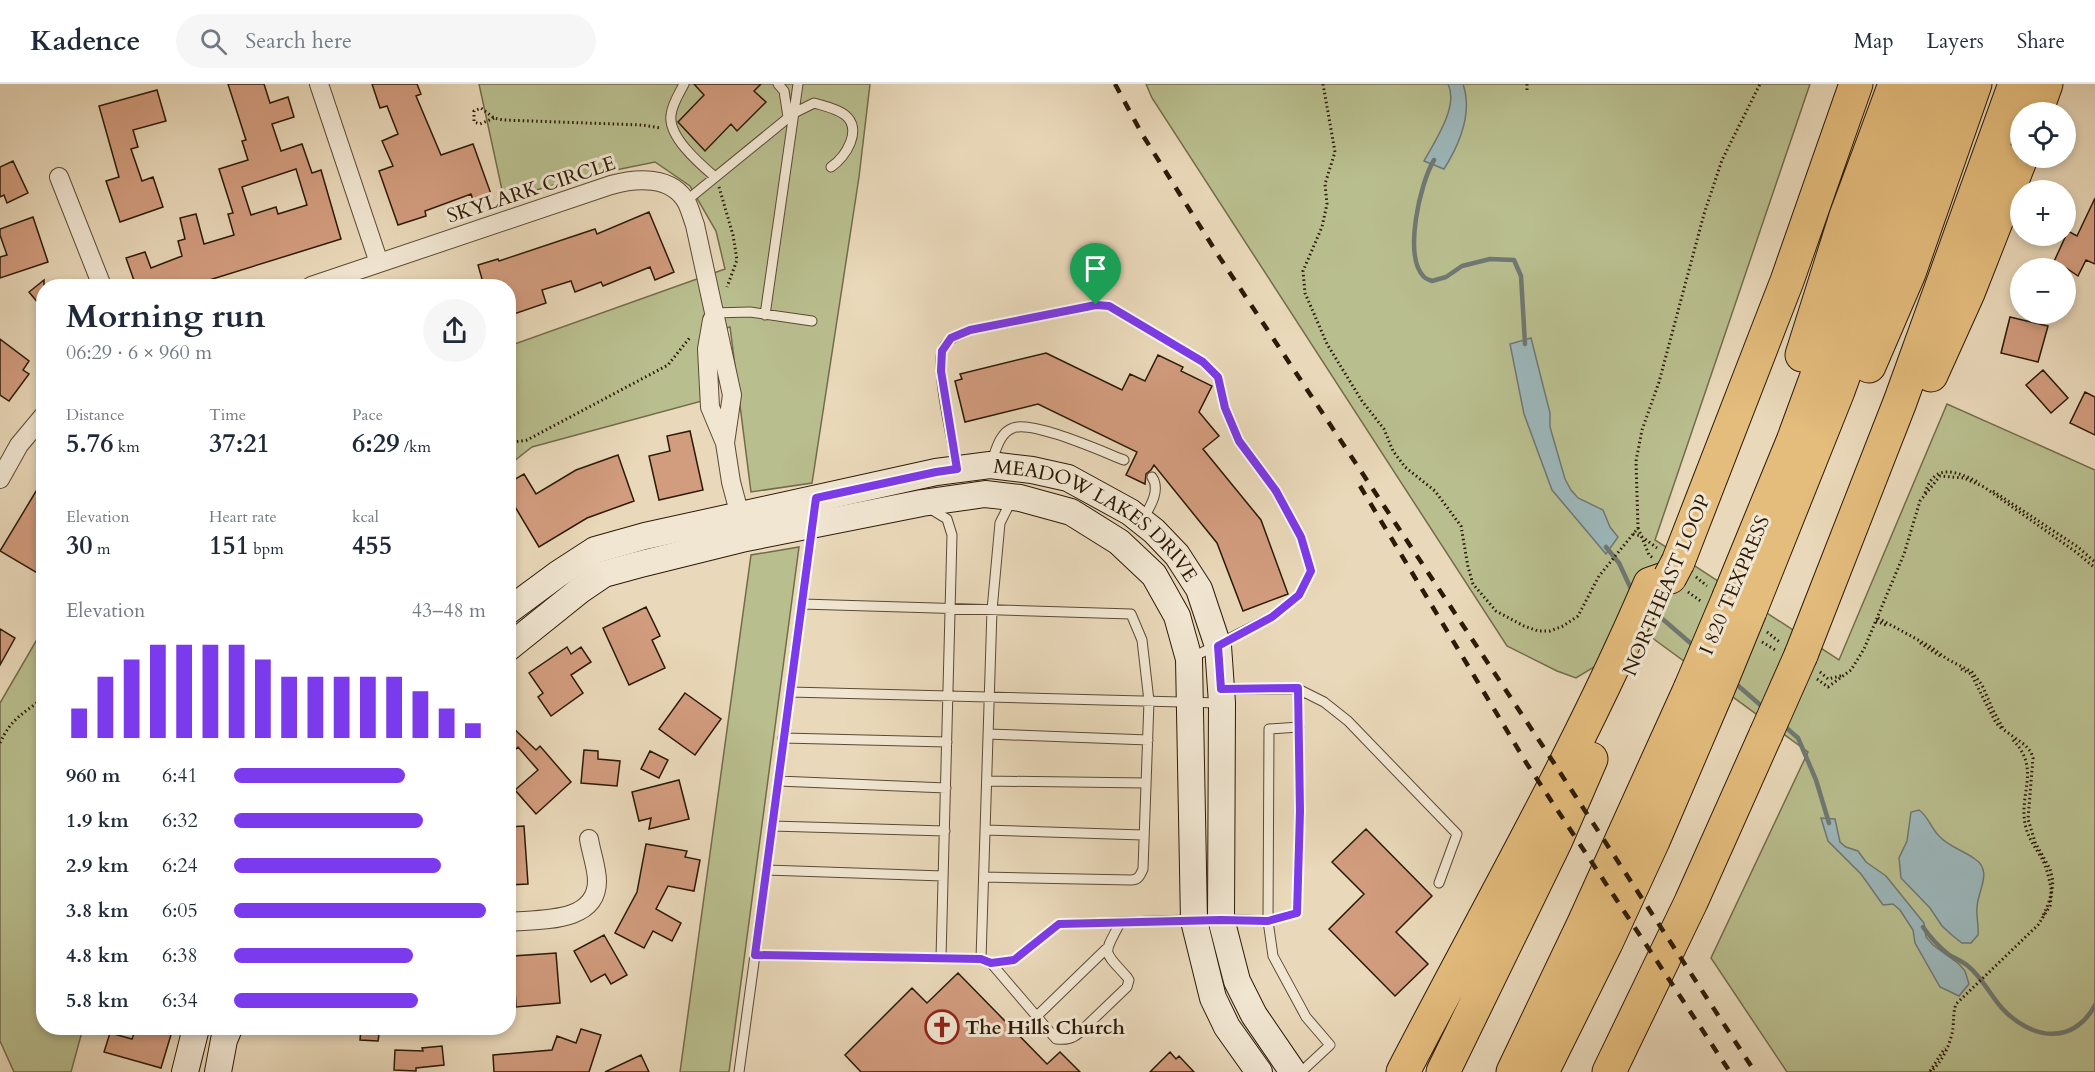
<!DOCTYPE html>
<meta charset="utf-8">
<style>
body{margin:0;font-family:Cardo,serif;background:#f6f6f7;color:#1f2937;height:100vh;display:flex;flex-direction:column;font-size:22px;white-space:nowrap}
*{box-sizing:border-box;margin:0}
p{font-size:20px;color:#747a83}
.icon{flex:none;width:33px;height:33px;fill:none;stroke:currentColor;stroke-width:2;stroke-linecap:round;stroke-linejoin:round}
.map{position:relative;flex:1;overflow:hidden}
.sheet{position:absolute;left:36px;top:195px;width:480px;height:756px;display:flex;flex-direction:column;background:#fff;border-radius:24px;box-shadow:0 3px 9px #0003}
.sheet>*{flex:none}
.buttons{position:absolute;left:2010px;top:18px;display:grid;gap:12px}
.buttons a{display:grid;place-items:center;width:66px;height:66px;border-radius:50%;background:#fff;box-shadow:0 3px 9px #0003;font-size:30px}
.pin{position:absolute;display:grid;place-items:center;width:51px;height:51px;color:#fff;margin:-62px -26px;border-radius:50% 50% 50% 0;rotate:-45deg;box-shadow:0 0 6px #0007}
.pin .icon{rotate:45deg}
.round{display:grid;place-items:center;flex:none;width:63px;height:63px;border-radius:32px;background:#f6f6f7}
.headline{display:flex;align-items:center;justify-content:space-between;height:102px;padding:0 30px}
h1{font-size:33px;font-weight:700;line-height:45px}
.metrics{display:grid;grid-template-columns:repeat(3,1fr);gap:9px;height:102px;padding:6px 30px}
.metrics div{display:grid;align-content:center}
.metrics b{font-size:26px;font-weight:700}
.metrics small{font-size:16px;font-weight:400}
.metrics p{font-size:16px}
.chart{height:168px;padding:12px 30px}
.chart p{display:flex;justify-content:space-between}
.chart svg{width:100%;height:108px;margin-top:6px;stroke:#7c3aed;stroke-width:6}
ul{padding:0 30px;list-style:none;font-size:20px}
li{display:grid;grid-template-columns:96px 72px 1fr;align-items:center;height:45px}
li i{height:15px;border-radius:8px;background:#7c3aed}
header{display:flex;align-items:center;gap:36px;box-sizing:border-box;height:84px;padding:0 30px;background:#fff;border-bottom:2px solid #e0e1e3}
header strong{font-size:28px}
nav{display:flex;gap:33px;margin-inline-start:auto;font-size:21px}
.search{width:420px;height:54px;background:#f6f6f7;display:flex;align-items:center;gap:15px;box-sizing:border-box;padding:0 21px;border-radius:33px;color:#747a83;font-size:22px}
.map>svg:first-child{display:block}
</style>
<header>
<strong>Kadence</strong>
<div class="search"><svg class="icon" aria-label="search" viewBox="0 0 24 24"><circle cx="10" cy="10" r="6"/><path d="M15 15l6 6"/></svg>Search here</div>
<nav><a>Map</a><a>Layers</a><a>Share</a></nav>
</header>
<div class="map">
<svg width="2095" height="988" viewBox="0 0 2095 988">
<rect width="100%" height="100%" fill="#e9d8b9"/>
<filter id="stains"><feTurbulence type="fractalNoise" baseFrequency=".00333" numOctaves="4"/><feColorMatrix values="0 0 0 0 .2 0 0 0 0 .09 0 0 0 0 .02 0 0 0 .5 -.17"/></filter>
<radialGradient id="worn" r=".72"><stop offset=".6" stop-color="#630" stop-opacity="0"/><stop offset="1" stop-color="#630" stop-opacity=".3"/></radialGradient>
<!-- green -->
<path fill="#b9be8e" stroke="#726c4a" stroke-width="1.5" d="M479 0H870L859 93 812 399 751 408 730 243 701 251 702 317 532 363 509 381V262L725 185 716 147 690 102 655 78 586 92 504 115Z
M1146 0H1810L1655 456 1839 576 1947 320 2095 386V988H1787L1711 874 1808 668 1625 534 1599 580 1576 594 1557 587 1507 562 1152 14Z
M799 463 729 988H680L751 471Z
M43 545 44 944H83L71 988H14L0 957V619Z"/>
<!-- water -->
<path fill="#9cb7ba" stroke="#6f7872" stroke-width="1.5" d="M1448 0H1463C1473 29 1459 61 1444 85L1424 77C1435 57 1459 22 1448 0Z
M1531 254 1550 329V343L1565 395 1571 406 1578 414 1603 426 1610 443 1618 453 1606 470 1552 406 1524 330 1510 260Z
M1919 726C1928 732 1931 744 1939 752 1949 763 1963 766 1975 775 1993 787 1978 806 1977 823 1976 832 1979 842 1978 851L1971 859H1962L1953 852 1942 842 1930 824 1901 794 1899 774 1907 757 1911 728Z
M1821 734 1835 735 1840 758 1846 763 1858 767 1866 778 1886 792 1924 839 1926 853 1933 861 1959 880 1965 887 1969 900 1959 912 1940 903 1915 859 1913 846 1900 826 1893 820 1883 821 1861 790 1828 757Z"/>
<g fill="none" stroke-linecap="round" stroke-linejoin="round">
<!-- stream -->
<path stroke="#6f7872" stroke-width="4.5" d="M1434 76C1420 99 1403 172 1424 193 1426 195 1430 196 1432 197L1446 193 1462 182 1490 175 1514 176 1521 192 1525 260
M1606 463 1619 479 1632 507
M1651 525 1695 563
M1735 599 1765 625
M1782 640 1798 654 1816 696 1829 739
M1923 843C1930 853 1938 862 1948 870 1954 874 1962 877 1968 882 1979 891 1986 903 1994 914 2009 936 2038 956 2065 948 2078 944 2089 933 2095 921"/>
</g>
<!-- building -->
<path fill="#d29c7e" stroke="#2c1a06" stroke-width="1.5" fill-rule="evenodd" d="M228 0H264L270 19 288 13 294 33 272 40 281 67 302 60 312 89 321 86 341 155 190 202H136L126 174 145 168 151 184 182 172 178 157 185 155 180 134 196 130 204 160 234 151 228 130 233 129 219 85 248 76 242 57 246 56ZM296 85 307 121 278 130 276 123 251 131 242 103Z
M372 0H417L421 10 416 12 441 71 473 60 491 110 473 116 471 110 425 127 426 132 398 141 379 87 393 82 382 57 398 50 387 22 380 24Z
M694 0H761L754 7 766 18 737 47 731 40 705 67 678 38 704 11Z
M157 6 166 37 133 46 138 63 131 65 142 97 153 93 163 123 120 138 106 97 119 93 99 22Z
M13 77 28 109 7 119 4 111 0 113V83Z
M2095 114V180L2086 176 2078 192 2066 184H2051L2068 147 2077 152Z
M649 128 674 188 655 196 650 183 603 202 601 198 575 208 571 197 542 206 546 219 508 232V202H484L478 181 498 175 499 177 595 145 597 150Z
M33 133 48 178 0 194V173L7 171 0 151V145Z
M44 196V226L29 208Z
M2010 233 2048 242 2038 278 2001 269Z
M0 255 29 277 23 286 29 290 9 317 0 311Z
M1046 269 1122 306 1130 290 1145 297 1158 271 1183 283 1181 287 1212 302 1199 328 1219 352 1203 365 1261 436 1288 510 1243 527 1217 459 1154 381 1151 386 1146 390 1145 400 1126 391 1137 368 1038 320 965 338 955 297 962 295 960 290Z
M2043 286 2068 314 2051 329 2026 301Z
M2085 308 2095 313V351L2070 339Z
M690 347 703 406 659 416 649 372 670 367 667 352Z
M618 371 634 417 587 434 539 463 508 411V399L524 390 536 410 576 386Z
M44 394V493L0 467Z
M646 523 660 552 652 556 665 584 629 601 603 544Z
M0 545 15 554 0 581Z
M567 563 571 570 581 563 591 578 571 591 583 609 551 632 538 613 543 609 529 589Z
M685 609 721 635 695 671 659 645Z
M508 639 536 666 540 662 571 698 536 730 515 706 538 686 518 663 508 673Z
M584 666 598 667V675L620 677 617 702 581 699Z
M650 667 668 676 659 694 641 685Z
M679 696 689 735 649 745 651 734 639 737 632 708Z
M524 742 528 800 508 801V743Z
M1366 745 1432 812 1396 848 1428 880 1395 912 1329 845 1364 810 1332 778Z
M646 760 687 767 685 773 700 776 694 807 668 802 656 825 681 839 672 857 653 847 644 864 615 849 637 808Z
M604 851 627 891 611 900 605 890 591 898 574 867Z
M556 869 560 919 516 923 513 872Z
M958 889 1047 980 1060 968 1080 988H861L845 971 912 904 927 919Z
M136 944H173L161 984 104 968 110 949 132 955Z
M361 944H380L378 957 360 956Z
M581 945 601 951 589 988H494L493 971 552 966 557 952 576 959Z
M442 962 444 981 416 984V987L394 986 395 966 423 967 422 964Z
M1170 968 1176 975 1179 972 1194 988H1150Z
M641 971 649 988H605Z"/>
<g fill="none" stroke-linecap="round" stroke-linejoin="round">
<defs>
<path id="lane" d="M684 0C679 10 672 20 671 31 668 53 700 80 715 93
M778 0 784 7 788 33
M686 117 794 29 814 19C824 22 836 24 845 31 863 45 846 73 831 83
M713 229 750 228 812 237
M765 231 798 0
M991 379C996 367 999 349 1013 344 1032 336 1103 368 1124 376
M957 383C953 360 936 286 942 268 945 255 959 251 970 246L1096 221 1109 222 1203 278 1218 293 1225 324 1239 357 1276 407 1301 453 1311 487 1299 511 1272 533 1191 574
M929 424 947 435 952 451 941 874
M1143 435C1150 423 1161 406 1152 393
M802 520 1131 530 1142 556 1149 617 1143 785C1140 792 1138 796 1131 796L984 793
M1224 605H1298L1324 618 1348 637 1457 750 1439 799
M790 608 812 443
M1299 643 1269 645 1268 837 1273 872 1306 933 1330 961 1301 988
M988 650 1148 656
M783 654 947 658
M778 697 946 704
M987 697 1146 699
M772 742 945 747
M985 746 1143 751
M766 786 943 792
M1106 865 1039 930 1038 934 1056 955C1066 956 1072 955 1079 949L1127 903 1129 896 1127 893C1102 865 1103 872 1120 839
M755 871 790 608 1220 619
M981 875 992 526 1000 439 1012 415
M991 879 1038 934
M739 988 755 871 981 875 991 879 1014 876 1059 840 1221 835 1268 837 1297 829 1300 727 1298 605"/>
<path id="street" d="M319 0 379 179
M59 93 102 202
M311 202 611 101C636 94 672 91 687 119 690 125 692 133 695 141L732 311 725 359
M712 236 707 265 710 323 725 359 731 398 743 443
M0 395 19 361 44 331
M508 838C538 835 597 840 597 797 597 784 591 768 589 755"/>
<g id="secondary">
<path id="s1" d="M508 527 558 490 595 466 645 452 936 388 990 381 1032 386 1068 394 1130 428 1154 447 1177 471 1199 505 1218 562 1222 619 1221 835 1237 897 1254 931 1293 988"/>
<path d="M508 564 579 507 604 490 637 481 746 454 922 419 985 410 1020 414 1071 428 1119 458 1154 491 1177 532 1189 575 1194 837 1213 914 1227 943 1259 988"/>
<path d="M185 988 196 944"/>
<path d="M218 988 224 956 229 944"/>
</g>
<path id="highway" d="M2036 28 2046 0
M1802 271 1846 132 1895 0
M1869 282 1909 189 1975 0
M1931 291 1968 209 2021 74
M1678 478 1787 197 1856 0
M1729 513 1793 357 1924 0
M1750 527 1838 307 1949 0
M1801 571 1900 318 2015 0
M1403 988C1487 826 1578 668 1650 500L1670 493
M1443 988 1556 756 1591 675
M1513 988 1584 839 1690 605
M1542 988 1606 859 1653 757 1716 610
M1609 988 1691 818 1766 650"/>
</defs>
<!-- lane casing -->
<use href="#lane" stroke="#5b4a33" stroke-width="11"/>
<!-- street casing -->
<use href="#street" stroke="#5b4a33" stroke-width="20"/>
<!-- secondary casing -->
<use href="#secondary" stroke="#2c1a06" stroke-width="28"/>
<!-- highway casing -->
<use href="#highway" stroke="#2c1a06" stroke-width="35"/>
<!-- path -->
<path stroke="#2c1a06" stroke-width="3" stroke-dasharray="1.5 3" stroke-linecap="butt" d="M1323 0 1335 68 1325 100 1327 120 1322 143 1303 187 1305 209 1327 260 1362 317 1384 345 1393 367 1405 383 1435 407 1461 442 1468 483 1473 500 1496 527 1524 542 1538 547H1550L1563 542 1578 532 1599 492 1638 444 1636 377 1642 346 1659 298 1704 130 1722 76 1760 0
M1527 0V8
M494 34 480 40 474 38V27L481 24 494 34 503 36 642 41 661 44
M719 103 733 151 737 176 727 203
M508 359 527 356 668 281 691 252
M1993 407 2078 463 2095 478
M1925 409C1935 377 1958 388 1980 399
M1638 444 1649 471 1653 474
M1633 450 1641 452 1657 464
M1696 493 1707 502
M1688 508 1702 518
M1878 534 1931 563 1947 575 1972 588 1982 601 1993 626 2004 646 2025 661 2031 668 2033 674 2028 735 2035 758 2050 785 2053 797 2050 822 2038 841 1956 920C1953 929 1954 935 1953 944 1951 959 1942 979 1930 988
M1876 537 1888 542
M1767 548 1781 559
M1762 558 1777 567
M1920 559 1940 572
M1961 585 1971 590 1996 639 2002 645
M1820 588 1828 595 1844 591
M1817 595 1828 603 1851 586 1864 565 1904 470 1920 417 1940 392 1964 394 1984 403 2076 468 2095 484
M2013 656C2042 686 2017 711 2026 744 2029 755 2035 763 2041 773 2046 781 2049 794 2051 804 2052 814 2046 825 2042 834
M0 659C11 634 25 629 44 613
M1930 987 1945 964"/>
<!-- lane -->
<use href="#lane" stroke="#f1e6d2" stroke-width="9"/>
<!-- street -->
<use href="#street" stroke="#f1e6d2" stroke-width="18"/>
<!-- secondary -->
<use href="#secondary" stroke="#f1e6d2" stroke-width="26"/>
<!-- highway -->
<use href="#highway" stroke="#e4bc7c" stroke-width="33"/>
<!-- rail -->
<path stroke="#2c1a06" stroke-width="4.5" stroke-dasharray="10 10" stroke-linecap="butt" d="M1115 0 1142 50 1220 174 1548 670 1755 988
M1360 402 1527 680 1730 988"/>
<defs>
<path id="highway-bridge" d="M1670 493 1678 478
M1690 605 1729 513
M1716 610 1750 527
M1766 650 1801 571"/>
</defs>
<!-- highway-bridge casing -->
<use href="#highway-bridge" stroke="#2c1a06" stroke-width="35" stroke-linecap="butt"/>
<!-- highway-bridge -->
<use href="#highway-bridge" stroke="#e4bc7c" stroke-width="33"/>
</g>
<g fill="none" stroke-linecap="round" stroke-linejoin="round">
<defs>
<path id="route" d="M1096 221 1109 222 1203 278 1218 293 1225 324 1239 357 1276 407 1301 453 1311 487 1299 511 1272 533 1218 562 1221 605 1298 604 1300 727 1297 829 1268 837 1221 836 1059 840 1014 876 991 879 981 875 755 871 816 414 936 388 957 385 941 287 942 267 951 254 970 246Z"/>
</defs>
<!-- route casing -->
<use href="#route" stroke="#fff" stroke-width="12"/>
<!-- route -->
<use href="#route" stroke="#7c3aed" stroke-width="8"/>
</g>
<!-- icons -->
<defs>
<symbol id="church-ring" viewBox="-11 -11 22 22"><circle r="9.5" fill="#f1e6d2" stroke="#8f2418" stroke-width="1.5"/><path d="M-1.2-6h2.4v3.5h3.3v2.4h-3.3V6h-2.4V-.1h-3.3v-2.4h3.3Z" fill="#8f2418"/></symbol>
</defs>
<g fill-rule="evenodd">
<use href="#church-ring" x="923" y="924" width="38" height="38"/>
</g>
<g text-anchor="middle" stroke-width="6" stroke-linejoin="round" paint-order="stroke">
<!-- street labels -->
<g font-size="20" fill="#2c1a06" stroke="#f1e6d2">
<text transform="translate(531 105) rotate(-18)" y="7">SKYLARK CIRCLE</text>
<text dy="7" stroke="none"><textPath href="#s1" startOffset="634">MEADOW LAKES DRIVE</textPath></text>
<text transform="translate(1666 501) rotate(-67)" y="7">NORTHEAST LOOP</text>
<text transform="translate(1734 501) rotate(-67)" y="7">I 820 TEXPRESS</text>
</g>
<!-- poi labels -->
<g font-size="20" font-weight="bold" fill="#2c1a06" stroke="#f1e6d2" text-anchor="start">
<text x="965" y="950">The Hills Church</text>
</g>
</g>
<rect width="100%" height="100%" filter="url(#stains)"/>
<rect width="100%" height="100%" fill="url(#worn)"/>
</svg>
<div class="buttons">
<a><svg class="icon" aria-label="locate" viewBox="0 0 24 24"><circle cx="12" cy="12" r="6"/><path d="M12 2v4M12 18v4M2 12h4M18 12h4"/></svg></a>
<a>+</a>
<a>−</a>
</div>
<div class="pin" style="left:1096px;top:221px;background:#1e9e55"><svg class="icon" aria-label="arrive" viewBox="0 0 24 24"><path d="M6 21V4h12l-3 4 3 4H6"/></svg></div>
<section class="sheet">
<div class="headline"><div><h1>Morning run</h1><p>06:29 · 6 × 960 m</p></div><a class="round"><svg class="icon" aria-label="share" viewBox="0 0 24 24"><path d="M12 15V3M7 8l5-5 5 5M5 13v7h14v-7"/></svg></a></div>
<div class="metrics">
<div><p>Distance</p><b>5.76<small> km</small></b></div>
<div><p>Time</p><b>37:21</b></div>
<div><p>Pace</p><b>6:29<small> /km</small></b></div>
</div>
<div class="metrics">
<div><p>Elevation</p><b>30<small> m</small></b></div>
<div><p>Heart rate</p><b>151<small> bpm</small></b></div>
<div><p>kcal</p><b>455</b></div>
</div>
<div class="chart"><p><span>Elevation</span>43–48 m</p>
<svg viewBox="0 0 160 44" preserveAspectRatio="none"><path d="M5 44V32M15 44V19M25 44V12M35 44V6M45 44V6M55 44V6M65 44V6M75 44V12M85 44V19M95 44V19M105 44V19M115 44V19M125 44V19M135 44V25M145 44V32M155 44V38"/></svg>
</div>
<ul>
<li><b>960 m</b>6:41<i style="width:68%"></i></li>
<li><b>1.9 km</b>6:32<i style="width:75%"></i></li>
<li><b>2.9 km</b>6:24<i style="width:82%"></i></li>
<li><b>3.8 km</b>6:05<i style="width:100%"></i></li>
<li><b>4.8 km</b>6:38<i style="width:71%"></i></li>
<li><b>5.8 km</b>6:34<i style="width:73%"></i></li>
</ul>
</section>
</div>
